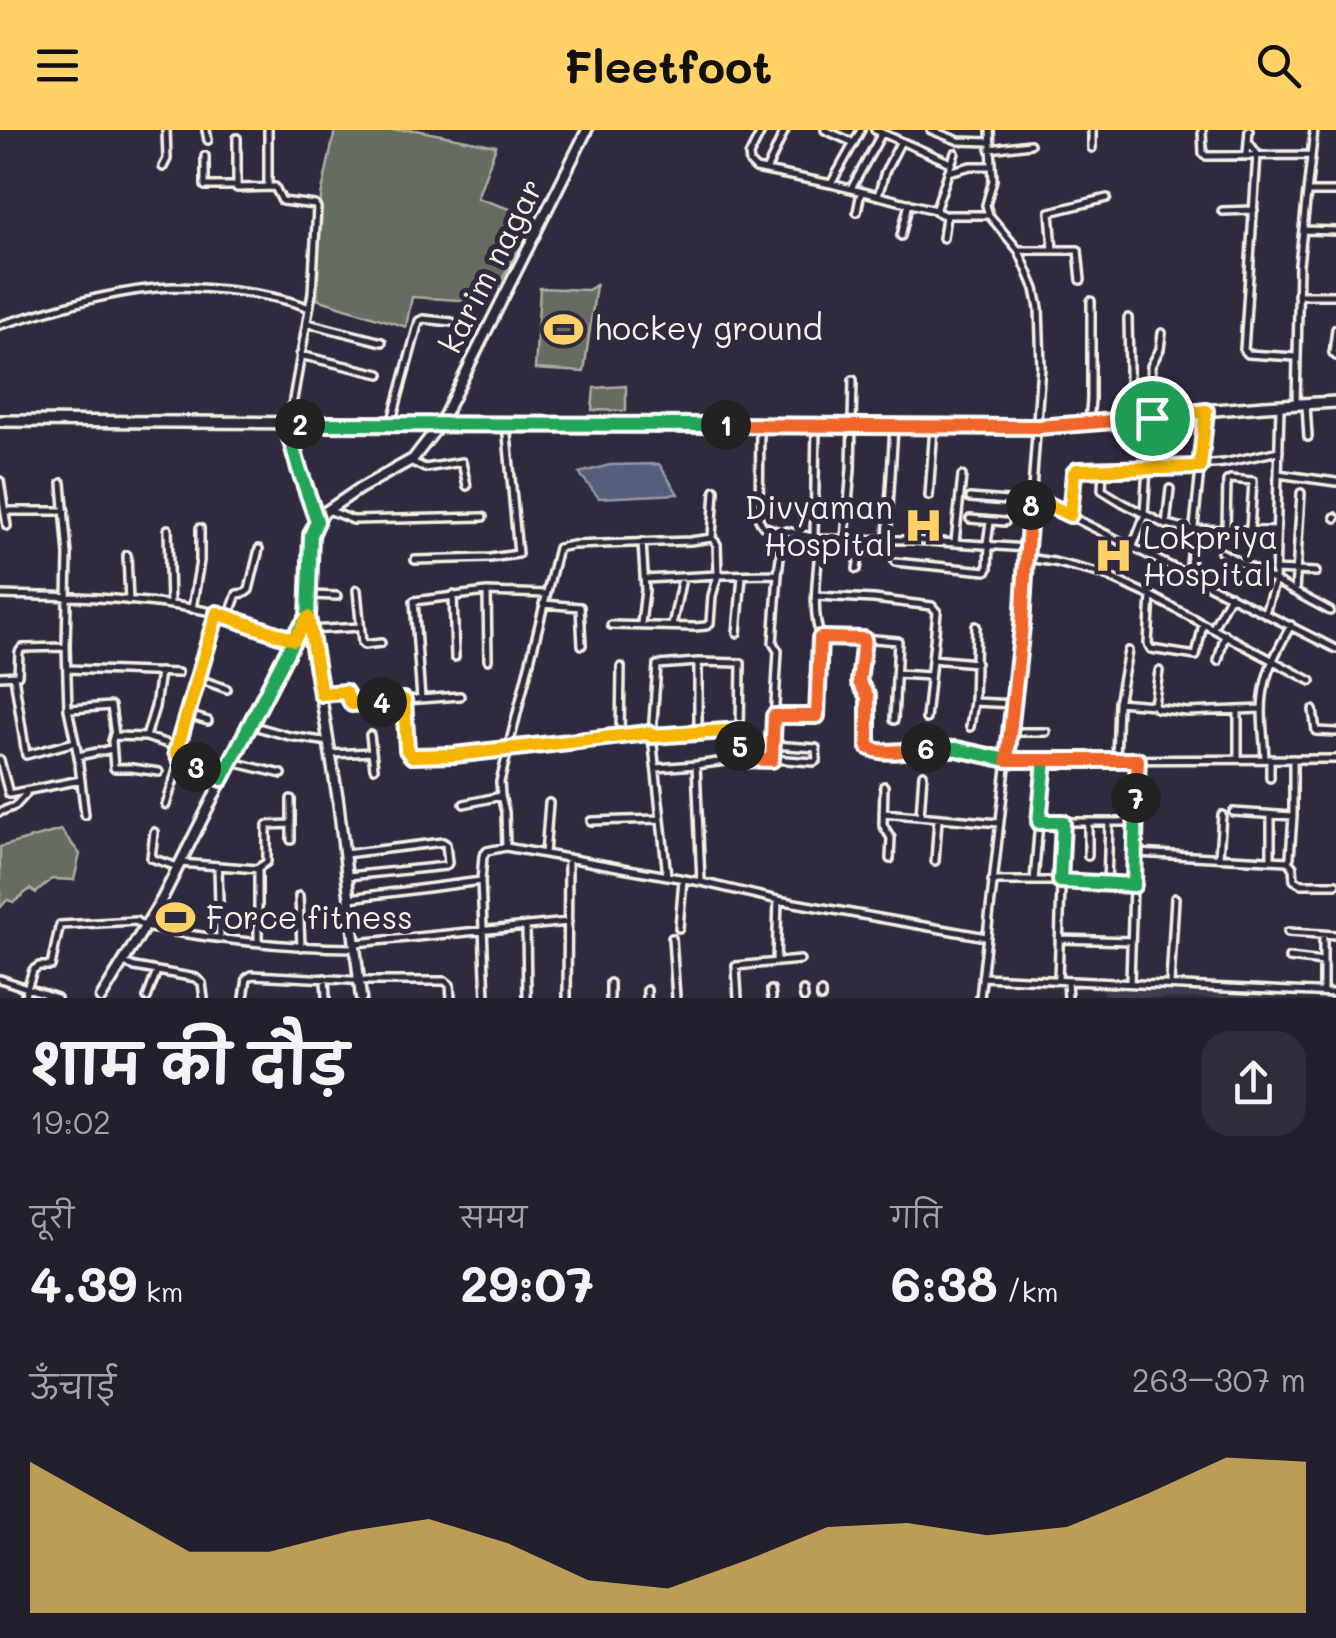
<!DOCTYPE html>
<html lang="hi">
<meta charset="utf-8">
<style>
body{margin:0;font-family:Mali,"Playpen Sans Deva",sans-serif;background:#2f2d3a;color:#f1f3f6;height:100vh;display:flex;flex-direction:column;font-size:38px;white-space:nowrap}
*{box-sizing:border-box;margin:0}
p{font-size:32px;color:#a3a3aa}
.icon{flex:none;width:55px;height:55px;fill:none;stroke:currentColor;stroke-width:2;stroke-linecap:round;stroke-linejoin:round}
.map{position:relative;height:868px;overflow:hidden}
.details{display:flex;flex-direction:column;background:#23202e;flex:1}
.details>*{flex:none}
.pin{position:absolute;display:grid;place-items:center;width:85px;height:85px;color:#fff;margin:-42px;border:5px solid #fff;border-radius:50%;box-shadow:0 2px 10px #0007}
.km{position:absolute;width:50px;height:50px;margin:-25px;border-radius:50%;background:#222;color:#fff;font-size:28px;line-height:50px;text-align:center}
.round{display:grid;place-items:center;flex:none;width:105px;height:105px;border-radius:30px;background:#2f2d3a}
.head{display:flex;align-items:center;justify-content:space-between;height:170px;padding:0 30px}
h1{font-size:55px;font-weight:700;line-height:75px}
.figures{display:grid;grid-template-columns:repeat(3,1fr);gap:15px;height:170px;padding:10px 30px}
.figures div{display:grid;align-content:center}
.figures b{font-size:50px;font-weight:700}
.figures small{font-size:28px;font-weight:400}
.figures p{font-size:28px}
.chart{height:280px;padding:20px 30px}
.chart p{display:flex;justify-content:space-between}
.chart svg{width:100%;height:180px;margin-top:10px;fill:#ffd166;opacity:.7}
header{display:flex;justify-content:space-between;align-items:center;height:130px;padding:0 30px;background:#ffd166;color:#111;font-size:45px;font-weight:700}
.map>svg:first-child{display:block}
</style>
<header><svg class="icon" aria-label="menu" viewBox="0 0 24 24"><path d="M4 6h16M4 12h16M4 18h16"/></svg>Fleetfoot<svg class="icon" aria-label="search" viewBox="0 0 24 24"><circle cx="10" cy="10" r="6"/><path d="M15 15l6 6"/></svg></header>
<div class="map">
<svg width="1336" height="868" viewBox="0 0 1336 868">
<rect width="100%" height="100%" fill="#2f2a3d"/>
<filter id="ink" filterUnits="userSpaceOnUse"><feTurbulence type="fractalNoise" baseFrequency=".01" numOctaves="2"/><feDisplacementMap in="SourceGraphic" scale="20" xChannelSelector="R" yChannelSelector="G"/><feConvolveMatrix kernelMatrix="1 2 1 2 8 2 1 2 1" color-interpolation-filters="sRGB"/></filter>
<g filter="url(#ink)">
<!-- built -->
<path fill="#413a50" d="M1103 859 1284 868H1103Z"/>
<!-- green -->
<path fill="#656c60" stroke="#acaea4" stroke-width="2.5" d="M335 0H416L496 16 477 68 537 88 489 172 412 167 406 197 317 169 321 67Z
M596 155 584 242 535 239 540 158 588 160Z
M626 256V281L592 280 594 258Z
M61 700 80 724 74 750 52 749 36 763 30 759 14 772 7 770 0 778V717Z"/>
<!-- water -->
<path fill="#525f7b" stroke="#9399a7" stroke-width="2.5" d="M659 334 678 364 599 368 579 343 610 335Z"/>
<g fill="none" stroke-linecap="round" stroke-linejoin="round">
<defs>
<path id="minor" d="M206 0 208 10
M268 0V57
M762 0 749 26 750 33 756 39 831 54 935 80
M825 0 854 13
M875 0 951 33
M931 0 959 11 990 12
M1092 0V18
M1202 0 1203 23 1206 26 1311 25
M237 8V58L275 57 282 71 315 75 317 78 312 163 289 292
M1248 11 1257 24 1244 220 1248 224 1296 227
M990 19 1030 14
M1247 24 1249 0
M205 26V56H236
M163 37 167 29 166 0
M766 41 785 0
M948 42 971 36H990
M831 54 861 0
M851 59 882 3
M1307 62H1336
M878 66 885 42 900 13
M1222 81 1254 80
M857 82 861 62
M947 85H989
M1304 100 1336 101
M901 106 909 73
M943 108 946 86 937 82 936 78 955 23
M1018 120H1078L1081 150
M1053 120 1050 82 1107 68
M1298 165H1336
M1128 188 1130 290
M307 193 382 212
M0 195C56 179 114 159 173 157 193 157 214 159 234 161 259 164 286 168 309 178
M1336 199 1333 223 1336 226
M300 225 380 244
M1296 274 1299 135 1314 0
M1306 275 1308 307
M1152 288 1151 236 1160 219 1162 203
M1089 293 1091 269V171
M286 294 299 339 317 391
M391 294 419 191 423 189 452 192
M760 295 759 389 763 396 782 403
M412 332 425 338 462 332 467 356
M1201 335 1224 333 1279 321
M1103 339 1102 360 1123 373 1166 395 1170 359
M1278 344 1336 352
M0 351 7 396
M62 353 68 425 66 517 68 579 78 626 85 685
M929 366 934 297
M1032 367 1336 519
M970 368 1031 373
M328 380 353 390 483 387
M5 381H65
M1144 384 1147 337
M1070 385 1074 343 1077 341 1200 337
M1335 387 1336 388
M970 389 1005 392
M1168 394 1188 399 1276 401
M168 399 170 475
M1226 399 1227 351 1230 349 1253 351 1250 400
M814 407 816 296
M712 408 717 414 718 445 778 444 783 403 787 401 820 409 913 410 1026 418
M845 409 851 339 853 250
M887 409 894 297
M955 412 962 346
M987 414 990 392
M1133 416 1145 385
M1221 422 1330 481
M127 425 129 471
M1027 428 1054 432 1102 444 1151 466 1311 551
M415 430 490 428 518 424 506 294
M895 432 986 441 988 439 989 414
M857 439 862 408
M1275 440 1316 442
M1189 444 1206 283
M357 460 362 513 364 515 381 513
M1295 462 1301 363
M487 463 488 530
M0 465C73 467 149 467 220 484 245 490 270 500 294 510
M310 465 337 466
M453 465 455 527
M817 466 874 469 932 476 937 482 926 589
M1151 466 1148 514 1151 519 1196 526 1203 494
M543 474 580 477 582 515
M192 479 200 431V398
M217 483 176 622 181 631 222 649
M1265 483 1275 451 1280 277
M229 486 237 464 245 463 249 460 259 419
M641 494 645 460 642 412
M611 495 695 497 706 496 710 493 712 466 718 445 644 449
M672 496 681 453
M1213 498 1230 465
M310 500 360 497
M737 503 742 446
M821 508 851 507 898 511 894 590
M864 509 859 552 869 567 866 614 873 621C892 622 910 618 928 618 955 617 981 624 1007 630L1336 629
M932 529 976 533
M1218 531 1225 504
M698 532 741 533 740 600 652 606 657 535Z
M698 532V603
M67 539 178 543
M1159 541 1154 575 1156 578 1187 582 1262 579
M897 544 930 546
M0 546 18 545 19 522 22 518 66 517
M14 546 26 625 75 612
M199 549 227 559
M321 565 345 562 352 574 460 566
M421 569 414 471 487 462 546 464
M404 570 407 620 412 626 454 625 648 603 652 606 667 746
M974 572 1014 574
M1118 572 1154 575
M70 579 111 576 115 606 146 607 178 617
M1238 580V629
M1313 580 1316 601 1336 602
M188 585 208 591
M774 586 815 588 818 584 821 508C810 481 818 439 820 409
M250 595 289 606 329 612
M970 597 974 572 976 496
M740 600V629
M1011 602H1046
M114 604 112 611 114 638H132L159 642
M370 605 374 638
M620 606 621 537
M146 607 155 577 160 542
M331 624 372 622
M78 626 112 619
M772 629 814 632 817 630 816 618 773 615
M1265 629C1264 605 1259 579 1265 555 1269 534 1281 514 1291 495
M0 630 9 664 81 650
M1116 630 1118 574 1128 521
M232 632 282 644
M656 638 696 635
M1270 648V629
M884 656 883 695 891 708 890 729
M501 666 505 682 506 717
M291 669V710
M464 674 501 666 500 652 558 418 572 415 690 411 712 408 715 360
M166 675 180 630
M0 682 15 676 26 664
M1233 682 1293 686V629
M883 683 999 693
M1271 685V730
M920 686 923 644
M591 691 661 689
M1039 692 1045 631
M1088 692V726
M1135 692 1138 630
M154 702 151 728 178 737
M1135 723 1288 731 1290 727 1293 686
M345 724 443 712 446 714 448 733 446 736 348 746
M545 724 549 673
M1219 726 1222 685
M935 731 938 689
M1288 731 1293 737 1294 750 1301 754H1336
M180 733 258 739V812
M218 737 220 809
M258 738 267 732V695L291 694
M992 751H1060L1134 755
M1034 751 1039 692H1135L1130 852
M701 752 696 635 740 629H772L778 521 773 513 778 444
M1107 754 1109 692
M299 766 301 817
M350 768 481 751
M60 795 136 791 144 797C213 809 283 818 354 818
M526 796 527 868
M679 798 683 749
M1288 802 1336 805
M672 808 676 868
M1059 809 1131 811
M356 813 568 792
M1289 828 1323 832
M776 832 778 770
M124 833 135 837 196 848 202 853 204 868
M982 847 1336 863
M325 848 326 868
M0 849 57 868
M1058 850 1063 693
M1067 851 1068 868
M610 853V868
M1170 854 1175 768
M647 860V868
M771 860 772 868
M803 861 804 868
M1323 861V804
M821 863V868
M24 868 33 840 39 836H51L59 798
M147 868 157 841
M244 868 247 848 252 845 370 851H445L450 855 451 868
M486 868 481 751 483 726 487 721 506 717 701 752 778 770 986 807
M567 868 568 728
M738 868 736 836 800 830
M980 868 1022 496 1041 236 1039 178 1035 159 1019 121 989 85 986 75 993 50 990 0"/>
<path id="tertiary" d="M101 868 162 769 276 543 308 487
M361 868 338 670 308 487 311 405 315 393 325 382 359 359 413 329 440 294 587 0"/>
<path id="primary" d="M0 291 1038 297 1154 288 1190 282 1264 276 1336 272"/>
</defs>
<!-- minor casing -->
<use href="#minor" stroke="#f4f1e8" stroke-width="12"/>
<!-- tertiary casing -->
<use href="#tertiary" stroke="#f4f1e8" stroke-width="15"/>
<!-- primary casing -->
<use href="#primary" stroke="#f4f1e8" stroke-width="16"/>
<!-- minor -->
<use href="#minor" stroke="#2f2a3d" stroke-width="5"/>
<!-- tertiary -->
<use href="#tertiary" stroke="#2f2a3d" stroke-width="8"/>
<!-- primary -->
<use href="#primary" stroke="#2f2a3d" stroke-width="9"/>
</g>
</g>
<g fill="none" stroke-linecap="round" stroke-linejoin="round" filter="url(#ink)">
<defs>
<path id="split-1" d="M726 295 1038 297 1152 288"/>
<path id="split-2" d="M300 294 726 295"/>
<path id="split-3" d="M196 637 222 649 298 501 308 487 311 405 317 391 299 339 286 294H300"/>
<path id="split-4" d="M196 637 180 630 176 622 217 483 294 510 308 487 321 564 345 562 352 574 382 572"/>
<path id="split-5" d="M382 572 404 570 407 620 412 626 454 625 648 603 652 606 740 600V616"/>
<path id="split-6" d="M740 616V629L772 630 774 586H817L820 508 864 509 859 552 868 567V617C884 626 907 620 926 618"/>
<path id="split-7" d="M926 618 957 619 1007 630H1045L1039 692H1063L1060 751 1134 755 1136 668"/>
<path id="split-8" d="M1031 375 1026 428 1022 496 1007 630H1138L1136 668"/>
<path id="split-9" d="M1031 375 1032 367 1070 385 1074 343 1077 340 1200 337 1206 281 1152 288"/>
</defs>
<!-- split-1 casing -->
<use href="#split-1" stroke="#fff" stroke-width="20"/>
<!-- split-2 casing -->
<use href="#split-2" stroke="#fff" stroke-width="20"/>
<!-- split-3 casing -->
<use href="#split-3" stroke="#fff" stroke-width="20"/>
<!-- split-4 casing -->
<use href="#split-4" stroke="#fff" stroke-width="20"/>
<!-- split-5 casing -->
<use href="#split-5" stroke="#fff" stroke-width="20"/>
<!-- split-6 casing -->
<use href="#split-6" stroke="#fff" stroke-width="20"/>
<!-- split-7 casing -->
<use href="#split-7" stroke="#fff" stroke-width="20"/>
<!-- split-8 casing -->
<use href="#split-8" stroke="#fff" stroke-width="20"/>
<!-- split-9 casing -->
<use href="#split-9" stroke="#fff" stroke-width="20"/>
<!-- split-1 -->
<use href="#split-1" stroke="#f0652b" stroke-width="12"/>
<!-- split-2 -->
<use href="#split-2" stroke="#22a559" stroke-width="12"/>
<!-- split-3 -->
<use href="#split-3" stroke="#22a559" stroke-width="12"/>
<!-- split-4 -->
<use href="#split-4" stroke="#f5b400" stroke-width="12"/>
<!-- split-5 -->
<use href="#split-5" stroke="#f5b400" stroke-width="12"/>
<!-- split-6 -->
<use href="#split-6" stroke="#f0652b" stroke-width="12"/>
<!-- split-7 -->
<use href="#split-7" stroke="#22a559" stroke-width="12"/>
<!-- split-8 -->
<use href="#split-8" stroke="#f0652b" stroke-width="12"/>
<!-- split-9 -->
<use href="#split-9" stroke="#f5b400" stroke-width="12"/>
</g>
<!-- icons -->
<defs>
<symbol id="stadium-bare" viewBox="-9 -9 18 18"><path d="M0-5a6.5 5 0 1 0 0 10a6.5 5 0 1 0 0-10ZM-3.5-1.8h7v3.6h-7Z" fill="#ffd166" stroke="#2f2a3d" stroke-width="2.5" paint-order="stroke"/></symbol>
<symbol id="hospital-bare" viewBox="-9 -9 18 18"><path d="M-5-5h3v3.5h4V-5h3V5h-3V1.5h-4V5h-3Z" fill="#ffd166" stroke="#2f2a3d" stroke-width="2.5" paint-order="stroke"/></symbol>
</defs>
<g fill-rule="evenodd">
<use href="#stadium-bare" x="536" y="172" width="55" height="55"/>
<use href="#hospital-bare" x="896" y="368" width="55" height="55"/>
<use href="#hospital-bare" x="1086" y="398" width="55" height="55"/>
<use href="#stadium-bare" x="148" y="760" width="55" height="55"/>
</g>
<g text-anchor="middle" stroke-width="10" stroke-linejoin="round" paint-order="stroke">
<!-- street labels -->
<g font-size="32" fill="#f4f1e8" stroke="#2f2a3d">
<text transform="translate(491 136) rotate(-63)" y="11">karim nagar</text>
</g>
<!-- poi labels -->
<g font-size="32" fill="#f4f1e8" stroke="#2f2a3d" text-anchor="start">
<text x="594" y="210">hockey ground</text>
<text x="893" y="389" text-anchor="end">Divyaman<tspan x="893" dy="37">Hospital</tspan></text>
<text x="1143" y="419">Lokpriya<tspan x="1143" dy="37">Hospital</tspan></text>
<text x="206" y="799">Force fitness</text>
</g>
</g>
</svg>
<div class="pin" style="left:1152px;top:288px;background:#1e9e55"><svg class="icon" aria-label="arrive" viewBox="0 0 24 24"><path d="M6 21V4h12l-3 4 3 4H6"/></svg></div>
<b class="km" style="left:726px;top:295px">1</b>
<b class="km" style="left:300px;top:294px">2</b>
<b class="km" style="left:196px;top:637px">3</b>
<b class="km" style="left:382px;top:572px">4</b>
<b class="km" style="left:740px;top:616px">5</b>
<b class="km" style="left:926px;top:618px">6</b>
<b class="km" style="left:1136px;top:668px">7</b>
<b class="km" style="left:1031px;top:375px">8</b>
</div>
<section class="details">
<div class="head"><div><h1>शाम की दौड़</h1><p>19:02</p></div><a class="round"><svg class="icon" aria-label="share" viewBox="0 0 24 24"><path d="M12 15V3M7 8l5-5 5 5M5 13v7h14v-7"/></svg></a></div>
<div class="figures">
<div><p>दूरी</p><b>4.39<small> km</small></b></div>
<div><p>समय</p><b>29:07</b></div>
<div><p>गति</p><b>6:38<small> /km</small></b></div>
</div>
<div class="chart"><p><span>ऊँचाई</span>263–307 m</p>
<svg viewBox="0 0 160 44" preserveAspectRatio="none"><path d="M0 44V7L10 18L20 29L30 29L40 24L50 21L60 27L70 36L80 38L90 31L100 23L110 22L120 25L130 23L140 15L150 6L160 7V44z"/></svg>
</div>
</section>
